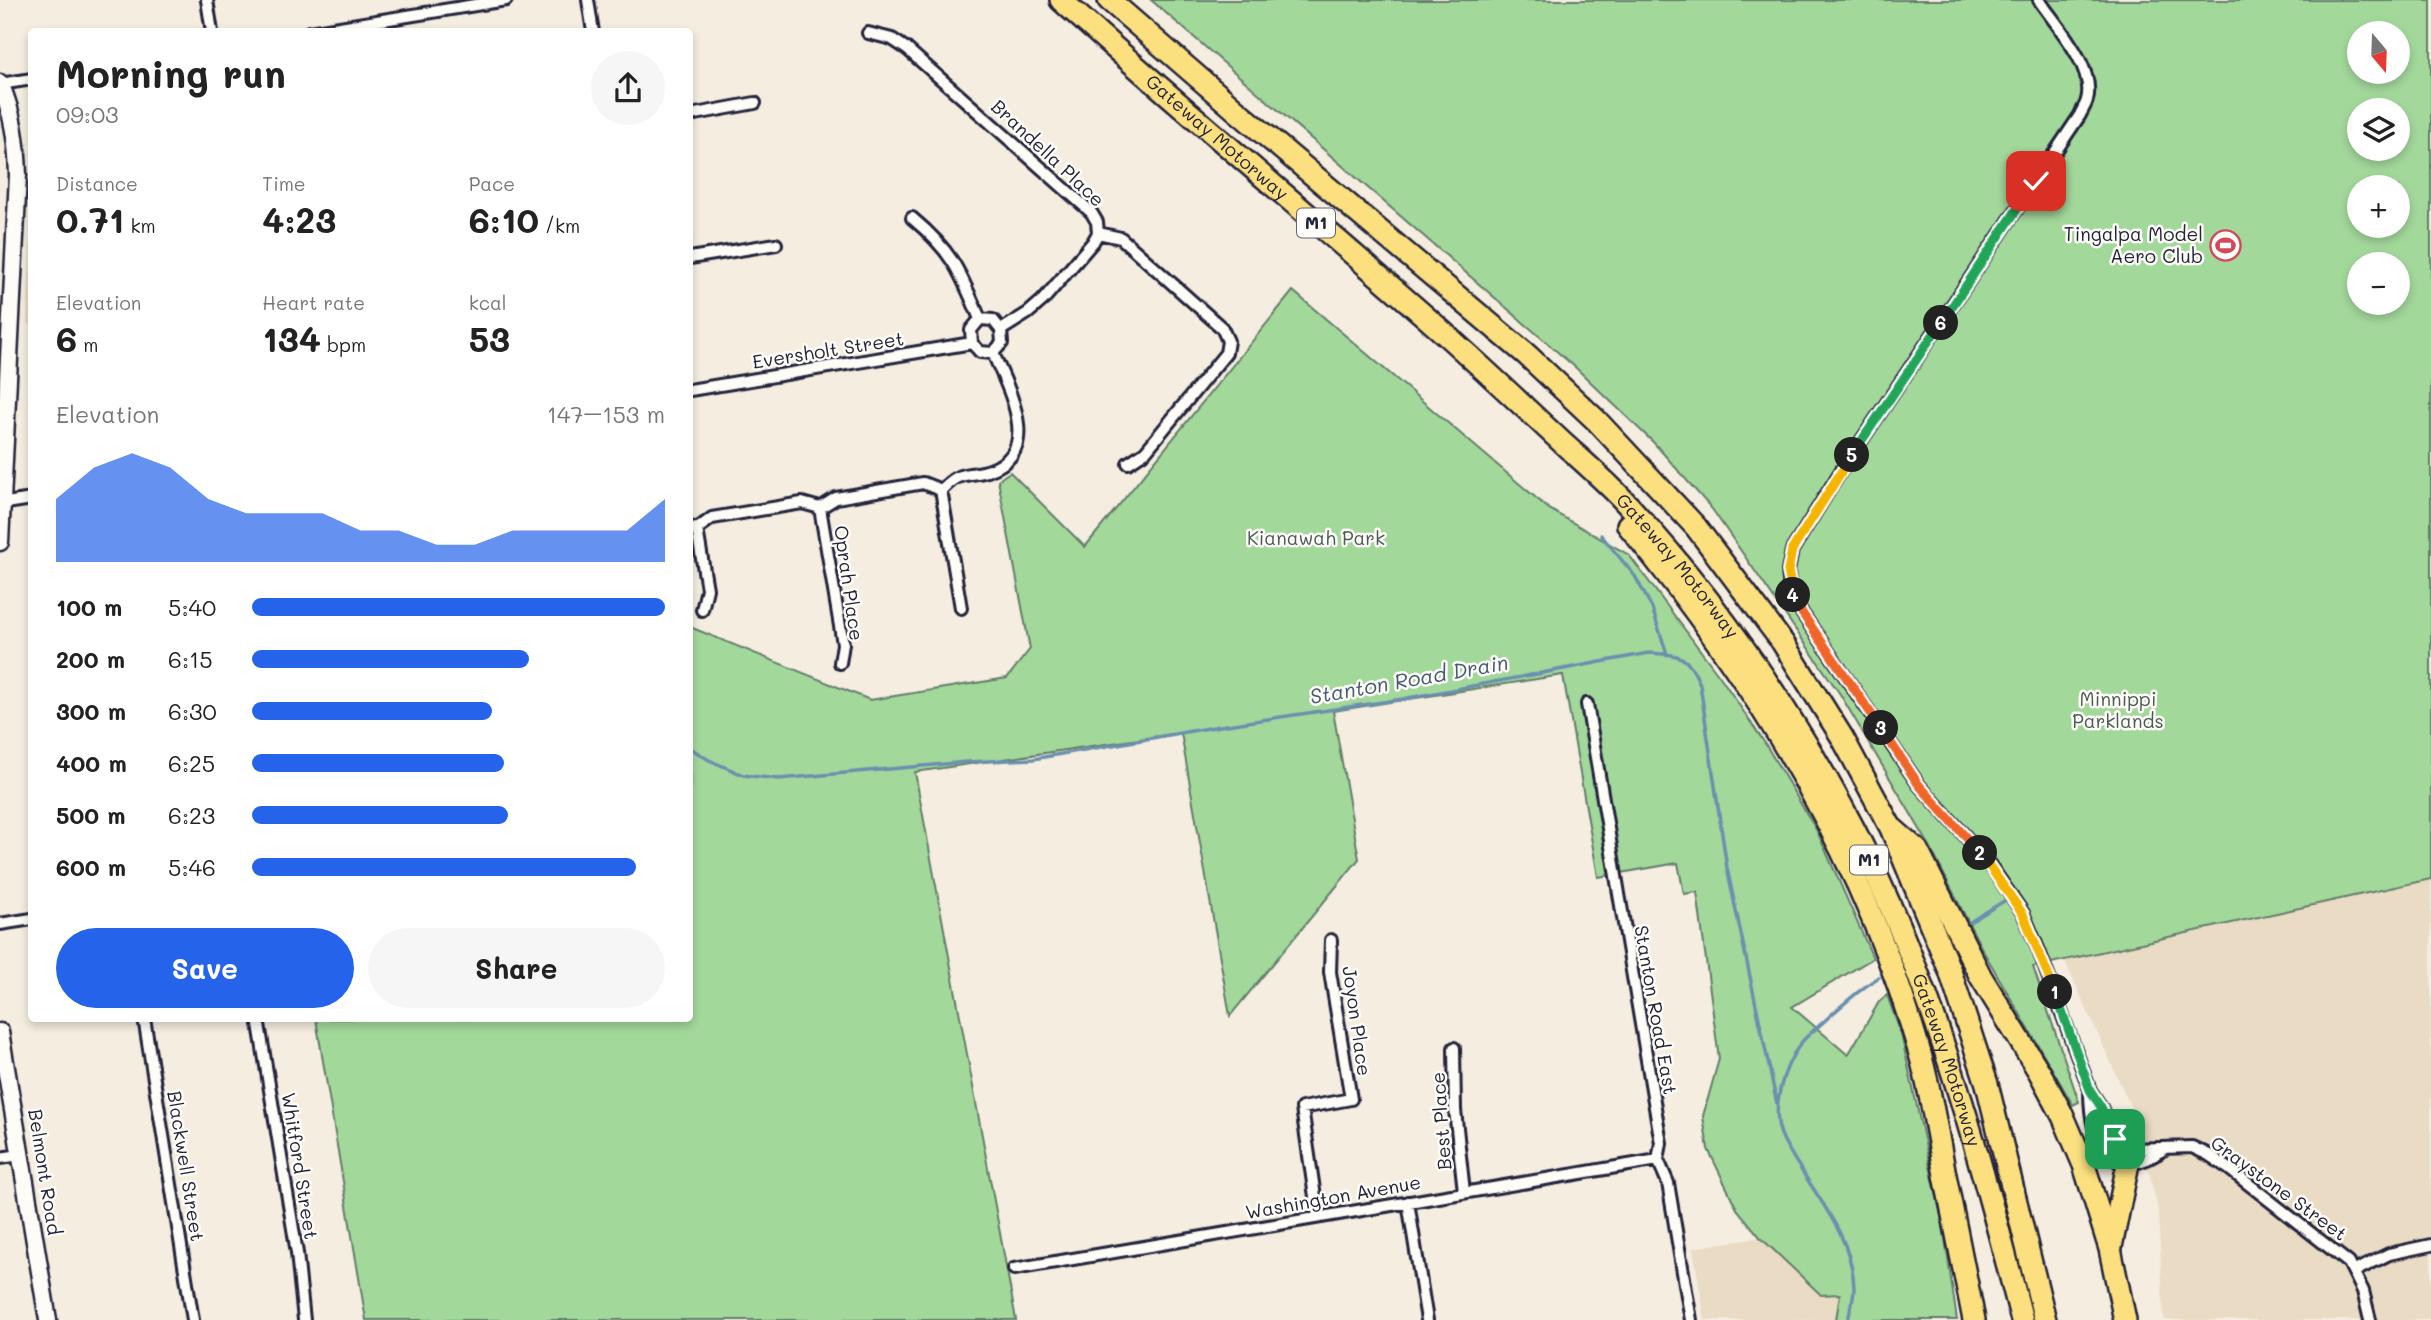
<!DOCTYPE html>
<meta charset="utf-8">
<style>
body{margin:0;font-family:Mali,sans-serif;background:#f6f6f6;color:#222;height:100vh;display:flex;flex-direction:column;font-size:26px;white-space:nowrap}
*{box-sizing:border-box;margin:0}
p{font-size:23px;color:#767676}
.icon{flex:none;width:38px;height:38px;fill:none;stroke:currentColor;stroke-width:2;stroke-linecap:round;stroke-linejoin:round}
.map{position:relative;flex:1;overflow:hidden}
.side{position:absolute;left:28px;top:28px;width:665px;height:994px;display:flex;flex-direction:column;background:#fff;border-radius:7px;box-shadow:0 4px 10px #0003}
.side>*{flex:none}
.needle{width:46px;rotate:161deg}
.fabs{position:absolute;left:2347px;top:21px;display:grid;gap:14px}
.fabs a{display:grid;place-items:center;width:63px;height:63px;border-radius:50%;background:#fff;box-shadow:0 4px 10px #0003;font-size:35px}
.pin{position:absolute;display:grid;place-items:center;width:60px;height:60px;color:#fff;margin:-30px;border-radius:14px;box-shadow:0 4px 10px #0006}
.km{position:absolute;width:35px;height:35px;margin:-18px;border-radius:50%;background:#222;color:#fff;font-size:19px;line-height:35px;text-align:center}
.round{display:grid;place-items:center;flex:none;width:74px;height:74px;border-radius:37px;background:#f6f6f6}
.head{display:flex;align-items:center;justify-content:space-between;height:119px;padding:0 28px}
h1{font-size:38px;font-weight:700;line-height:52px}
.figures{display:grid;grid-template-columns:repeat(3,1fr);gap:10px;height:119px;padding:7px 28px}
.figures div{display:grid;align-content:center}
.figures b{font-size:35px;font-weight:700}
.figures small{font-size:19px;font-weight:400}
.figures p{font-size:19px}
.chart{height:196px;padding:14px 28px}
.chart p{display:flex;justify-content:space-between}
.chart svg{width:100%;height:126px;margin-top:7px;fill:#2563eb;opacity:.7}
.primary-button{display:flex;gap:14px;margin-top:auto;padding:14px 28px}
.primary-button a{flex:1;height:80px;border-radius:42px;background:#2563eb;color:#fff;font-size:28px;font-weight:700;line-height:80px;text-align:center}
.primary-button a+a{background:#f6f6f6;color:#222}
ul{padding:0 28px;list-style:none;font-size:23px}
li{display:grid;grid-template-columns:112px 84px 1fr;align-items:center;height:52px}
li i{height:18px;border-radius:9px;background:#2563eb}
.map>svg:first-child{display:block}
</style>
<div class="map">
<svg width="2431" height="1320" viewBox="0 0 2431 1320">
<rect width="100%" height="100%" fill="#f4ede0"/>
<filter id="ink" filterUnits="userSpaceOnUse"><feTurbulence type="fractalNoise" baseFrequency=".0143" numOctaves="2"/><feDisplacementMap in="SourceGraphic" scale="14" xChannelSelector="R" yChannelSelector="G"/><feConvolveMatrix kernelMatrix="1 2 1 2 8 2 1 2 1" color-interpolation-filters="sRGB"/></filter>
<g filter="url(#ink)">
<!-- built -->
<path fill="#e9dbc4" d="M31 226 32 324H27Z
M2431 879V1320H2164L2158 1209 2135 1116 2064 959Z
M1760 1237 1820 1295 1840 1294 1836 1320H1705L1693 1248Z"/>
<!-- green -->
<path fill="#a3d89b" stroke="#627d6b" stroke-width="2" fill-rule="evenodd" d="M1151 0H2431V879L2033 967 2079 1102 2073 1105 1982 949 1928 843 1840 694 1712 509 1654 443 1576 368ZM2359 33H2398V72H2359ZM2359 110H2398V149H2359ZM2359 187H2398V226H2359ZM2359 264H2398V303H2359Z
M1293 291 1549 509 1629 555 1721 678 1766 745 1817 831 1873 958 1792 1007 1848 1055 1879 1002 1887 995 1901 1034 1943 1225 1957 1320H1836L1840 1294 1821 1295 1760 1237 1737 1209 1708 1149 1703 1116 1719 1059 1697 892 1684 894 1678 863 1598 877 1563 675 1333 711 1359 859 1230 1016 1181 733 915 772 1016 1320H366L316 1019 690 1018V627L870 700 1007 678 1030 649 998 480 1010 472 1085 547Z"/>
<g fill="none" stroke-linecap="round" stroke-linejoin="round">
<!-- stream -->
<path stroke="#6a90af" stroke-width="3.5" d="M1601 535 1635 576 1652 608 1667 654
M690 748 709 760 743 775 779 779 967 762 1033 759 1220 726 1403 699 1649 653C1680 655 1687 654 1700 684L1727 868 1777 1104
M1970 922 2004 901
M1848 1320C1850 1310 1854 1298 1854 1288 1853 1231 1807 1187 1783 1139 1769 1111 1783 1067 1801 1043 1806 1036 1815 1030 1821 1024 1840 1007 1857 991 1879 977"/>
<defs>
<path id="street" d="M207 0 212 32
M588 0 593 32
M2039 0C2056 25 2096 68 2087 100 2086 105 2082 110 2080 115L1841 471 1792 550 1788 571 1790 590 1802 613 1919 785 1985 858 2023 913 2039 951 2090 1090 2101 1107 2112 1134 2123 1146 2131 1149 2192 1147 2209 1155 2228 1168 2349 1263 2363 1291 2370 1320
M309 32 506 0
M868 33 892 39 907 49 1091 212 1097 222 1098 233 1121 238 1222 328 1228 341 1226 353 1145 452 1128 463
M0 84 32 79
M690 115 755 103
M912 218C953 252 960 272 980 319
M690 258 776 244
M980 319 993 320 1001 330 1002 343 993 353 980 352 972 343 971 330Z
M1001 330 1028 313 1043 300 1093 242 1098 233
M690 390 972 343
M941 490 961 608
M0 504 32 499
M820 508 843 644 840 663
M690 527 697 529 712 518 802 503 820 508 836 498 923 483 941 490C946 486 952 479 958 477 968 473 980 474 990 470 1044 451 1007 387 993 353
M697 529 707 589 702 610
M1587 704 1661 1143 1658 1160 1668 1183 1691 1320
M0 924 32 919
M144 1018 193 1320
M258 1018 297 1253 304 1320
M1454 1048 1455 1110 1464 1192
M2090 1090C2090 1142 2110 1188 2166 1148
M0 1158 20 1155
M1408 1202 1427 1320
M1318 1217 1302 1108 1351 1099 1330 972 1331 940
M1014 1269 1658 1160
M2355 1271 2389 1254 2431 1245"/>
<path id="secondary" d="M0 83C13 113 17 142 18 175L0 542
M0 1032 48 1320"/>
<g id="highway">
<path id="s1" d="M1061 0C1184 111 1312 217 1436 326 1480 365 1523 406 1566 446 1587 465 1608 483 1627 504 1711 595 1782 696 1841 805 1929 966 1976 1143 2022 1320"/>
<path d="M1109 0 1237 111 1527 355 1597 421 1696 527 1783 643 1842 737 1891 828 1950 971 1987 1084 2045 1320"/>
<path d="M1628 525C1753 677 1860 850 1916 1040 1930 1086 1937 1133 1946 1180 1955 1226 1965 1273 1974 1320"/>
<path d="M1893 829 1917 850 1981 977 2040 1073 2063 1116 2084 1165 2110 1249 2125 1320"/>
<path d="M2111 1247 2131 1149"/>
</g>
</defs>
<!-- street casing -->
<use href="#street" stroke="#22223b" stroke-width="16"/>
<!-- secondary casing -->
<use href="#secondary" stroke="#22223b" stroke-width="21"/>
<!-- highway casing -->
<use href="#highway" stroke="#22223b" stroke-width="26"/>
<!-- street -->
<use href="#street" stroke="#fdfcf7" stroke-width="10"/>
<!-- secondary -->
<use href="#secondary" stroke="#fdfcf7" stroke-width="16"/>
<!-- highway -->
<use href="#highway" stroke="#fce080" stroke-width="21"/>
</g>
</g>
<g fill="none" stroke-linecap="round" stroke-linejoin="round" filter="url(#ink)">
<defs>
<path id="split-1" d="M2055 992 2090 1090 2101 1107 2115 1139"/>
<path id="split-2" d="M1980 853 2023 914 2055 992"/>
<path id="split-3" d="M1881 728 1919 785 1980 853"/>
<path id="split-4" d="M1793 595 1802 613 1881 728"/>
<path id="split-5" d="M1793 595 1788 571 1792 550 1852 455"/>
<path id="split-6" d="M1852 455 1941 323"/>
<path id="split-7" d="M1941 323 2036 181"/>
</defs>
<!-- split-1 casing -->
<use href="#split-1" stroke="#fff" stroke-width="14"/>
<!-- split-2 casing -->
<use href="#split-2" stroke="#fff" stroke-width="14"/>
<!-- split-3 casing -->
<use href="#split-3" stroke="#fff" stroke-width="14"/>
<!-- split-4 casing -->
<use href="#split-4" stroke="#fff" stroke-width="14"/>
<!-- split-5 casing -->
<use href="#split-5" stroke="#fff" stroke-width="14"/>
<!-- split-6 casing -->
<use href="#split-6" stroke="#fff" stroke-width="14"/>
<!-- split-7 casing -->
<use href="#split-7" stroke="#fff" stroke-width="14"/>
<!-- split-1 -->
<use href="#split-1" stroke="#22a559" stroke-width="9"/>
<!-- split-2 -->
<use href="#split-2" stroke="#f5b400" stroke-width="9"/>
<!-- split-3 -->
<use href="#split-3" stroke="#f0652b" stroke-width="9"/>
<!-- split-4 -->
<use href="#split-4" stroke="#f0652b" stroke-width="9"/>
<!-- split-5 -->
<use href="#split-5" stroke="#f5b400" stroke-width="9"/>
<!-- split-6 -->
<use href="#split-6" stroke="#22a559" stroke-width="9"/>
<!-- split-7 -->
<use href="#split-7" stroke="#22a559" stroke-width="9"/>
</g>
<!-- icons -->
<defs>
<symbol id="stadium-ring" viewBox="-11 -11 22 22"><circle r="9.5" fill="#fdfcf7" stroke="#d1495b" stroke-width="1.5"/><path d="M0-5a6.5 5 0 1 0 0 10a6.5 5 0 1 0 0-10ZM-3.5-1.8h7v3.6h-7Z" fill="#d1495b"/></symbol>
</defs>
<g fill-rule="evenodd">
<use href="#stadium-ring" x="2208" y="228" width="35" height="35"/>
</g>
<g text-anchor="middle" stroke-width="5" stroke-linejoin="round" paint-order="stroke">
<!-- shield labels -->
<g fill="#fdfcf7" stroke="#646373" stroke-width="2">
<rect x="1297" y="208.5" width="38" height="29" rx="5"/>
<rect x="1850" y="845.5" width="38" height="29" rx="5"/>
</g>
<g font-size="18" font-weight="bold" fill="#22223b">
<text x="1316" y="229">M1</text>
<text x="1869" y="866">M1</text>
</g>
<!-- street labels -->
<g font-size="19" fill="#22223b" stroke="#fdfcf7">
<text dy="7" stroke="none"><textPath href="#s1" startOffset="208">Gateway Motorway</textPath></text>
<text transform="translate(1048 153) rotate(43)" y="7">Brandella Place</text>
<text transform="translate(828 350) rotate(-9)" y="7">Eversholt Street</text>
<text dy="7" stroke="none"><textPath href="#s1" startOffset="838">Gateway Motorway</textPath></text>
<text transform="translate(849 583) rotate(82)" y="7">Oprah Place</text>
<text transform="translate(1656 1010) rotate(80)" y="7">Stanton Road East</text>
<text transform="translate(1357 1021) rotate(82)" y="7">Joyon Place</text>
<text dy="7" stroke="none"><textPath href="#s1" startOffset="1405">Gateway Motorway</textPath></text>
<text transform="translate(1441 1121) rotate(-94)" y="7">Best Place</text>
<text transform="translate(186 1166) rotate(81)" y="7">Blackwell Street</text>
<text transform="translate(300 1166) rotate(81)" y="7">Whitford Street</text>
<text transform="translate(45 1172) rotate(81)" y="7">Belmont Road</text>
<text transform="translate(2279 1188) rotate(36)" y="7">Graystone Street</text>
<text transform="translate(1333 1197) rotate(-10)" y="7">Washington Avenue</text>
</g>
<!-- poi labels -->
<g font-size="19" fill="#22223b" stroke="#fdfcf7" text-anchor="end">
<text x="2203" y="241">Tingalpa Model<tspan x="2203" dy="22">Aero Club</tspan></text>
</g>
<!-- park labels -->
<g font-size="19" fill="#495958" stroke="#fdfcf7">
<text x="1316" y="545">Kianawah Park</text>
<text x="2118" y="706">Minnippi<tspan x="2118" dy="22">Parklands</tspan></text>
</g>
<!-- water labels -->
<g font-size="21" font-style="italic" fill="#465975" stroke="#fdfcf7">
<text transform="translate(1409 680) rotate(-10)" y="7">Stanton Road Drain</text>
</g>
</g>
</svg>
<div class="fabs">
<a><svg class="needle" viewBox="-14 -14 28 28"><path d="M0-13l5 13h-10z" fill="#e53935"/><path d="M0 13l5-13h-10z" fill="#767676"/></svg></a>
<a><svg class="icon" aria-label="layers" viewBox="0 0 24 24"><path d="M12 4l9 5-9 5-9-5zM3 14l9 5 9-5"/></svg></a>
<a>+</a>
<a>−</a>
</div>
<div class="pin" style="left:2115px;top:1139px;background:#1e9e55"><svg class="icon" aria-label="arrive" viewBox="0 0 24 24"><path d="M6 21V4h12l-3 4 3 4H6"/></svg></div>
<div class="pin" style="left:2036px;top:181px;background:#d93025"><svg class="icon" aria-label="check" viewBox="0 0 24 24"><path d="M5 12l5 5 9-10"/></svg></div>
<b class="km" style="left:2055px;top:992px">1</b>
<b class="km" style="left:1980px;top:853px">2</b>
<b class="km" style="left:1881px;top:728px">3</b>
<b class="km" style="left:1793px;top:595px">4</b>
<b class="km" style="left:1852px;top:455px">5</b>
<b class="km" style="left:1941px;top:323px">6</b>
<section class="side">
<div class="head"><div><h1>Morning run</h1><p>09:03</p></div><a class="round"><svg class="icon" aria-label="share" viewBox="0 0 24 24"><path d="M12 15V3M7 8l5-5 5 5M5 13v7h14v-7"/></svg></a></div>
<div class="figures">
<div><p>Distance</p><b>0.71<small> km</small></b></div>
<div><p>Time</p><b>4:23</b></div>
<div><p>Pace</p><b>6:10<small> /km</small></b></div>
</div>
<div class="figures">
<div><p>Elevation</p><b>6<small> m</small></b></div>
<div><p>Heart rate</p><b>134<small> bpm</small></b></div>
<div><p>kcal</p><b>53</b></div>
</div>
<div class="chart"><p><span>Elevation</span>147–153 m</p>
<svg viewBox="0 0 160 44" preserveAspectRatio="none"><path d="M0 44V22L10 11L20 6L30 11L40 22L50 27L60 27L70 27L80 33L90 33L100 38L110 38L120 33L130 33L140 33L150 33L160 22V44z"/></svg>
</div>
<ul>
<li><b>100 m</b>5:40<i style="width:100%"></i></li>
<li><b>200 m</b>6:15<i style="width:67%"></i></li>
<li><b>300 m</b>6:30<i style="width:58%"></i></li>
<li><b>400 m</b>6:25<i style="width:61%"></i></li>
<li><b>500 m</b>6:23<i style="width:62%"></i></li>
<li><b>600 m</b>5:46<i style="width:93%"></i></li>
</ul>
<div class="primary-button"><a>Save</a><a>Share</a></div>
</section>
</div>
